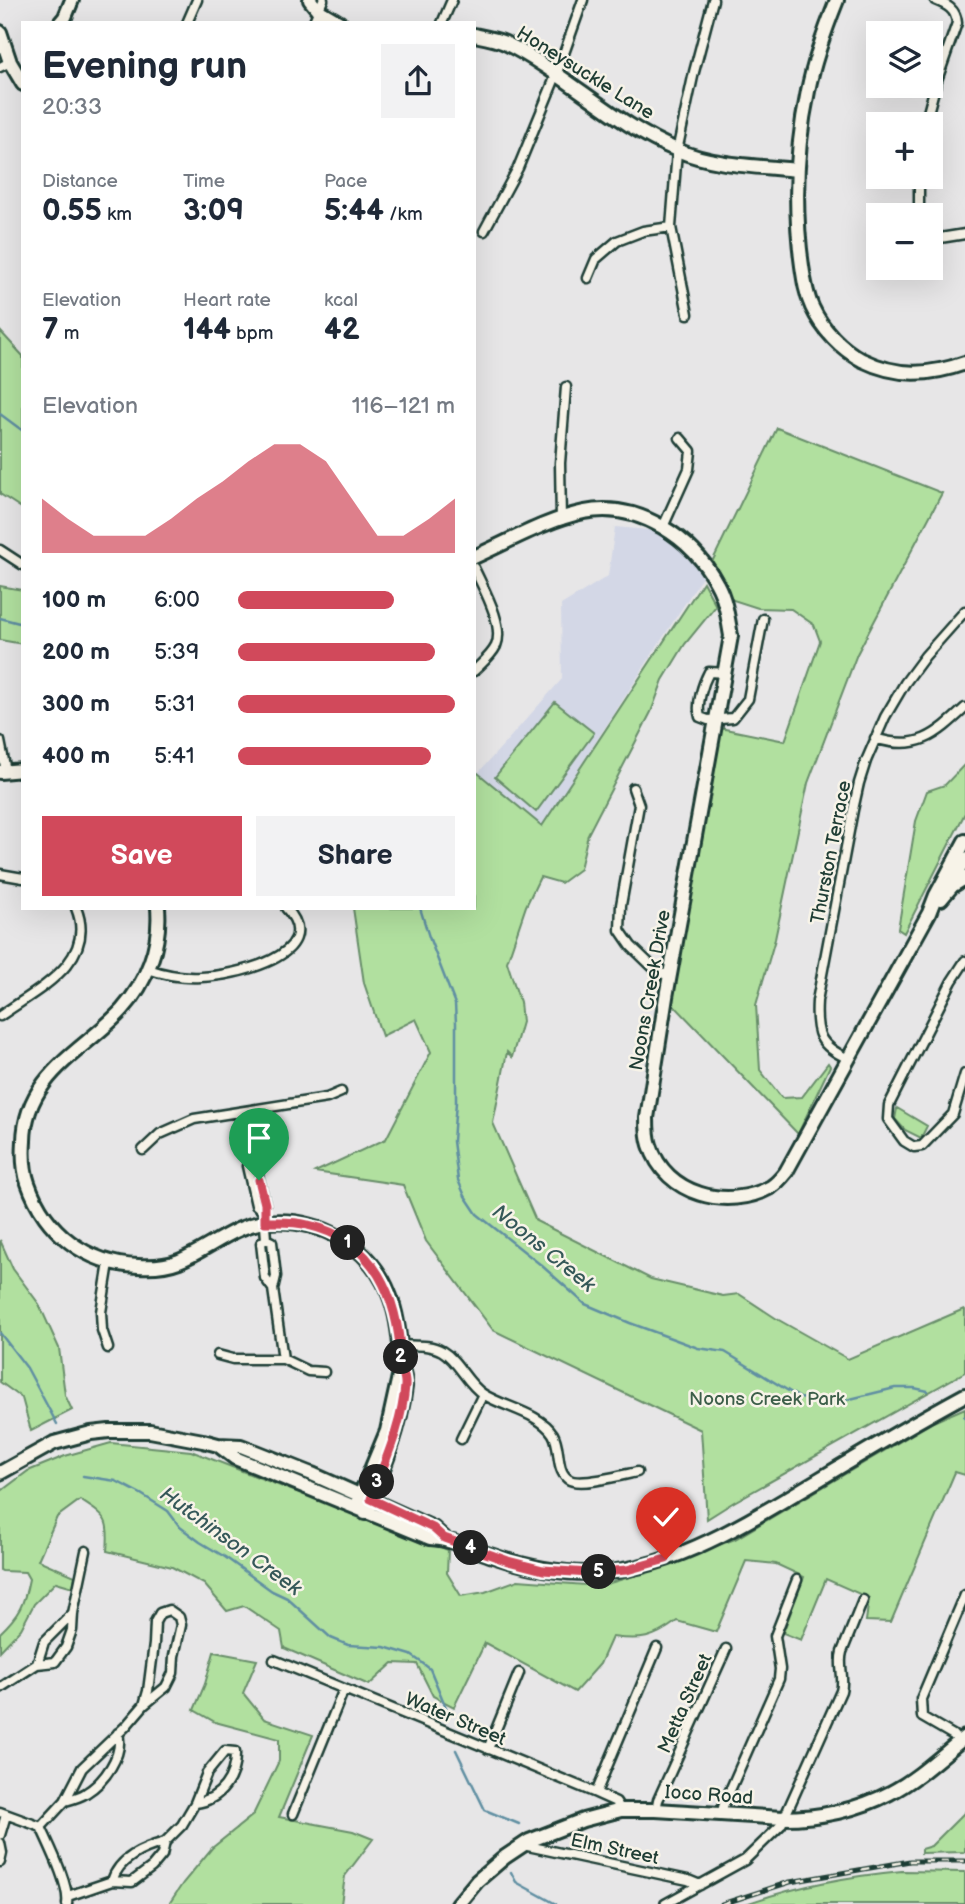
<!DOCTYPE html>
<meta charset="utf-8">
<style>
body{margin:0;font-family:"Balsamiq Sans",sans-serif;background:#f2f2f3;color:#1f2937;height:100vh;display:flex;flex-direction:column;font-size:26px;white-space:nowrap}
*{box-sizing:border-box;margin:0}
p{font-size:23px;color:#747a83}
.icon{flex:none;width:38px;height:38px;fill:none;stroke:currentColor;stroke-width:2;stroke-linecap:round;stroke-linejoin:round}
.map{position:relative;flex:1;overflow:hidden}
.details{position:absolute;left:21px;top:21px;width:455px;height:889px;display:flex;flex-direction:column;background:#fff;border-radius:0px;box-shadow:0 7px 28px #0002}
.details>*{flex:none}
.buttons{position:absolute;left:866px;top:21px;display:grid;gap:14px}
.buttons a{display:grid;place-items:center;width:77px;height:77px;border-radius:0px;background:#fff;box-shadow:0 7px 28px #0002;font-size:35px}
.pin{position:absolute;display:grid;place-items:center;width:60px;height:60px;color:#fff;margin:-72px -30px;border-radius:50% 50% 50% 0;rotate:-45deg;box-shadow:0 0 7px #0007}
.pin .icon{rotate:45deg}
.km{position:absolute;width:35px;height:35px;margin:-18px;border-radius:50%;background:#222;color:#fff;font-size:19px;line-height:35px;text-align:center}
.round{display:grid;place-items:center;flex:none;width:74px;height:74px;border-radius:0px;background:#f2f2f3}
.headline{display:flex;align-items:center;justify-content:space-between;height:119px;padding:0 21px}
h1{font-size:38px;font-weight:600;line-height:52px}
.metrics{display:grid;grid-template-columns:repeat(3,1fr);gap:10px;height:119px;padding:7px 21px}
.metrics div{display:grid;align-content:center}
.metrics b{font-size:30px;font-weight:600}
.metrics small{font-size:19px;font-weight:400}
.metrics p{font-size:19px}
.chart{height:196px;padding:14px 21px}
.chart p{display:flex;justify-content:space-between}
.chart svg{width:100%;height:126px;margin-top:7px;fill:#d1495b;opacity:.7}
.cta{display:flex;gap:14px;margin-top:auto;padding:14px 21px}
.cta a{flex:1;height:80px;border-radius:0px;background:#d1495b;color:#fff;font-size:28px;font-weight:600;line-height:80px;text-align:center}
.cta a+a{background:#f2f2f3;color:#1f2937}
ul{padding:0 21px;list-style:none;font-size:23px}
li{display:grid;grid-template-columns:112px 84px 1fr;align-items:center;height:52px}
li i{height:18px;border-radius:9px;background:#d1495b}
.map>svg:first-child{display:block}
</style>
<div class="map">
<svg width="965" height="1904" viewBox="0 0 965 1904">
<rect width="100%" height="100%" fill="#e7e6e7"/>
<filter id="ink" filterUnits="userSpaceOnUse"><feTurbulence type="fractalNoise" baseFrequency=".0143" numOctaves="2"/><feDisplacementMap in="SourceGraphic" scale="14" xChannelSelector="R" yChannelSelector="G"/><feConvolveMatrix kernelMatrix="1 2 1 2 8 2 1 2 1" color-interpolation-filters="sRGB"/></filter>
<g filter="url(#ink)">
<!-- built -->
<path fill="#d3d7e6" d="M615 527 660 531 688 552 704 574 541 827 478 773 562 679 561 605 608 576Z"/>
<!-- green -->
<path fill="#b1e09f" stroke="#688e6a" stroke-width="2" d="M0 331 23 356V509L0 494Z
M777 428 942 493 857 654 808 783 775 939 756 1005 760 1070 782 1098 802 1097 828 1063 830 1066 798 1134 672 1003 720 728 785 741 820 641 814 625 791 609 758 608 730 599 712 562Z
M703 582 716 606 685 644 663 680 651 712 588 834 580 869 561 883 540 877 526 906 507 962 520 1002 522 1022 512 1057 507 1052 493 1123 536 1221 651 1279 723 1296 739 1294 777 1319 848 1359 964 1309 965 1310V1372L734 1502 707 1519 701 1430 493 1330 426 1241 403 1185 315 1172 386 1139 431 1052 416 1019 382 1036 364 983 353 908H474V774L478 773 542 826Z
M0 586 23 590V644L0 640Z
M555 702 594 733 536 812 495 777Z
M965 764V813L904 933 898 929 916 821 927 791 945 785Z
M897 1108 927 1126 921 1138 905 1130 895 1119Z
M0 1240 13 1269 39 1304 59 1348 65 1395 72 1410 31 1431 22 1398 0 1382Z
M965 1408V1475L955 1472 891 1622 866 1621 869 1598 826 1579 801 1640 783 1633 804 1577 776 1564 746 1561 716 1632 677 1621C653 1639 641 1641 612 1637L600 1664 575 1692 485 1643 454 1707 433 1696 417 1664 393 1663 369 1685 284 1648 281 1631 244 1606 227 1611 204 1584 172 1567 107 1551C110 1518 106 1517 80 1500L57 1517 38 1560 75 1576 73 1587 56 1582 34 1604 21 1629 0 1651V1633C19 1615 24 1605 29 1579L25 1572 2 1571 0 1570V1492L28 1471 65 1456 111 1443 191 1451 288 1489 333 1503 448 1550 447 1573 461 1596 485 1592 518 1580 600 1586 643 1573 735 1539 933 1422Z
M214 1652 257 1660 243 1693 264 1719 313 1735 279 1817 353 1831 373 1839 345 1876 341 1904H169L183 1883 212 1848 253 1815 279 1761V1739L215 1722 194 1710 205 1684Z
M965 1812V1852L921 1853V1849L931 1846Z
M902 1871 965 1872V1904H746C796 1886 849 1876 902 1871Z"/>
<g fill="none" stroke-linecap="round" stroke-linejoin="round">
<!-- stream -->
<path stroke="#608fa2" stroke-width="2.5" d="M0 414 23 431
M0 618 23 624
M420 908 429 937 455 1004 456 1023V1102L453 1141 458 1180 465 1196 477 1214 541 1265 585 1304 630 1323 698 1348 725 1352 800 1398 822 1401H842L895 1388H914L928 1391
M0 1333 27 1368 57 1424
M964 1417H965
M83 1476 116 1481 141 1494 168 1511 180 1527 200 1542 225 1557 272 1591 287 1598 331 1638 348 1645 384 1647 411 1655 421 1662 430 1669 447 1710
M456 1750 485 1810 519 1824
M511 1872 516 1882 556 1904"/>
<defs>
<path id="street" d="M187 23 197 0
M313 23 323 0
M442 23 452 0
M0 67 10 62
M925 124 936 83 957 23C956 9 947 5 935 0
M919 215V177
M484 231 518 168 557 73 583 0
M931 236 940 238 965 234
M588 278 596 259 617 241 643 231 671 227
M688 314 671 227 677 151 694 72 713 0
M561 520 560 463 566 387
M663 527 689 469 691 451 680 438
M0 550 23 565
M474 568C483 588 505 625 496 646 491 656 482 663 474 671
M726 673 709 672C703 683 696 704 700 717L708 720 733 718 748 699 763 619
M875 738C917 752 936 735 965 708
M0 741 6 771
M633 788 639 805 621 905 620 930 631 946 659 973 670 975
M0 874 23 878
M965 961 952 981 889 1105 888 1119 904 1141 914 1147 922 1146 953 1114 965 1074
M148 969C165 975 183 978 201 977 233 976 330 955 286 908
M0 1016C36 990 98 962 76 908
M849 1059C819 1046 815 1034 817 1001L853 810 859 783 866 761 885 717 905 683 925 656 965 611
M240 1112 251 1160 255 1163 265 1204 264 1212 266 1239 261 1243 265 1278 273 1289
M143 1150 160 1134 194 1119 327 1098 341 1092
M251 1160 247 1166 256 1205 264 1212
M266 1239 272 1242 276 1276 273 1289 283 1359
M400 1345C414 1346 430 1344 442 1351 459 1361 466 1383 483 1394 503 1407 540 1413 553 1434 561 1447 555 1469 568 1479 579 1487 623 1475 637 1472
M108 1348 102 1330 101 1312 109 1263
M218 1355 233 1359H283L308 1371 324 1372
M461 1439 483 1394
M73 1613 44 1642 37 1664 55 1662 66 1647 72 1630 73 1613 86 1551
M274 1660 596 1793 616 1802 621 1810
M0 1688 37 1664
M118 1733C124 1755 104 1782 86 1793 80 1797 72 1799 65 1801L82 1768 126 1726 144 1705 148 1691 154 1644 155 1622 160 1613 169 1610 179 1617 181 1625 174 1656 173 1673 166 1687 144 1705
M959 1742 953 1735 922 1717 921 1699 965 1595
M488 1749 519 1673
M596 1793 657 1648
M656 1810 658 1800 726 1649
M0 1812 41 1827C49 1845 70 1886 67 1904
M293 1814 344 1689
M721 1815 724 1804 779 1679 780 1669 775 1636 797 1580
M41 1827 65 1801
M0 1835 6 1815
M165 1842C143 1848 119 1858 112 1881L132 1882 152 1867 162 1855 165 1842 182 1825 195 1803C221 1800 236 1777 235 1752L225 1751 207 1773 195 1803
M0 1843 2 1853 0 1862
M523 1845 688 1880 700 1885
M68 1896 112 1881
M665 1904 745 1860 781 1825 841 1691C845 1678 838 1665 842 1652L863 1600"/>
<path id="secondary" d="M310 0 318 10 340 23
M837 0C825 30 814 60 808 91 796 148 794 208 802 266 804 280 806 294 812 307 822 329 841 349 862 360 897 377 929 376 965 363
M60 23 65 17 72 0
M0 32 10 62 23 84
M474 35C484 37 496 39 505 43 566 73 614 124 677 150 714 166 758 166 797 170
M474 557C510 541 546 520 584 512 638 501 693 538 717 584 726 600 728 619 731 636L666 997 647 1118C647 1127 647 1136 650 1145 665 1195 728 1211 771 1187 777 1183 782 1177 786 1172L929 913 936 895 965 841
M0 772 23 770
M954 878 965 859
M941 899 952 886 965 878
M158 908C161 945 147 982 122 1010 84 1051 25 1075 24 1141 23 1155 23 1169 28 1183 45 1232 86 1264 138 1266 152 1267 166 1266 179 1261 209 1249 234 1225 266 1222 318 1217 370 1245 389 1294 398 1315 400 1339 401 1361 401 1370 406 1379 405 1387 400 1431 382 1472 365 1513
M218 1445 235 1458 430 1538C451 1539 470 1548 490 1555 522 1566 555 1573 589 1573 670 1573 750 1520 818 1480 866 1451 915 1422 965 1395
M0 1473 54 1443 91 1433 109 1431H150L203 1441 218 1445 241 1446 312 1474 433 1528 444 1538
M358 1501 387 1431 400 1372
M458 1904 477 1881 505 1857 529 1841 583 1820 621 1810H656L783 1818C819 1818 858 1810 890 1793 918 1779 941 1756 965 1737"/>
</defs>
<!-- street casing -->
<use href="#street" stroke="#1f3d34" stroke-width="13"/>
<!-- secondary casing -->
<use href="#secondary" stroke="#1f3d34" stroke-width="18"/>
<!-- street -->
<use href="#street" stroke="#f7f3e8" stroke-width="8"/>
<!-- secondary -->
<use href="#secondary" stroke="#f7f3e8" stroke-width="12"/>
<defs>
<path id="rail" d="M722 1904 790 1882 910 1861H965"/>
</defs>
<!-- rail casing -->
<use href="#rail" stroke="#1f3d34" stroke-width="5"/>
<!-- rail -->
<use href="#rail" stroke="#f7f3e8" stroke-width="2.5" stroke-dasharray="8" stroke-linecap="butt"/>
</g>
</g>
<g fill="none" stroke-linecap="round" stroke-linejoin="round" filter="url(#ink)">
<defs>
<path id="route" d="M259 1180 265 1204V1222C280 1222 294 1221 308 1225 375 1240 398 1298 401 1360 401 1369 406 1378 405 1386 402 1426 384 1463 371 1499L433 1528 444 1538 508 1561 543 1570 589 1573 627 1570 666 1559"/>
</defs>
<!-- route casing -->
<use href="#route" stroke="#fff" stroke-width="14"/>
<!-- route -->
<use href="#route" stroke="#d1495b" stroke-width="9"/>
</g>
<g text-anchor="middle" stroke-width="5" stroke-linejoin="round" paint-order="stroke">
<!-- street labels -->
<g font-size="19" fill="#1f3d34" stroke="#f7f3e8">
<text transform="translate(586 72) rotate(32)" y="7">Honeysuckle Lane</text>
<text transform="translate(830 852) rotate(-79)" y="7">Thurston Terrace</text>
<text transform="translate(649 990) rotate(-80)" y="7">Noons Creek Drive</text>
<text transform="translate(684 1703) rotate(-66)" y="7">Metta Street</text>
<text transform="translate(456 1718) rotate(23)" y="7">Water Street</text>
<text transform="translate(709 1794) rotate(4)" y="7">Ioco Road</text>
<text transform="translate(615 1848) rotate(12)" y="7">Elm Street</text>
</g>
<!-- park labels -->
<g font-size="19" fill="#3c5e49" stroke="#f7f3e8">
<text x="767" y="1405">Noons Creek Park</text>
</g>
<!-- water labels -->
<g font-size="21" font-style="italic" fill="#355859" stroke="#f7f3e8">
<text transform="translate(544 1248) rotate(39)" y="7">Noons Creek</text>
<text transform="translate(231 1541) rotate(36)" y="7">Hutchinson Creek</text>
</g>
</g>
</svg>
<div class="buttons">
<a><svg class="icon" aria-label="layers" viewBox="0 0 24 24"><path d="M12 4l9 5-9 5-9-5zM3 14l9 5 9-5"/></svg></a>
<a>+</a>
<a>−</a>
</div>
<div class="pin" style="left:259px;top:1180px;background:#1e9e55"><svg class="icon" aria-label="arrive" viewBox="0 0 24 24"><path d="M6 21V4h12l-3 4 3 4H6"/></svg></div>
<div class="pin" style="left:666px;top:1559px;background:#d93025"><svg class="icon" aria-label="check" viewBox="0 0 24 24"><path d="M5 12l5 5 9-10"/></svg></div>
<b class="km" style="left:348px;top:1243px">1</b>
<b class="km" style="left:401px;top:1357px">2</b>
<b class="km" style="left:377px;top:1482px">3</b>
<b class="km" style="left:471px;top:1548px">4</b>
<b class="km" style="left:599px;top:1572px">5</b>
<section class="details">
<div class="headline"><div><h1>Evening run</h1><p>20:33</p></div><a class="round"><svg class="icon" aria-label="share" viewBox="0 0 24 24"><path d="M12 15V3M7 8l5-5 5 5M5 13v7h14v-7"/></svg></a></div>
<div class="metrics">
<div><p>Distance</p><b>0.55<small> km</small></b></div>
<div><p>Time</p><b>3:09</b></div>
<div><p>Pace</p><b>5:44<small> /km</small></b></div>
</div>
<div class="metrics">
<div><p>Elevation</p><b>7<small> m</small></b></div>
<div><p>Heart rate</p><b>144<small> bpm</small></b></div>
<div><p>kcal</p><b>42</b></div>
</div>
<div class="chart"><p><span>Elevation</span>116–121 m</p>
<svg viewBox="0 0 160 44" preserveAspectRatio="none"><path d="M0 44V25L10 32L20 38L30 38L40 38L50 32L60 25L70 19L80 12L90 6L100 6L110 12L120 25L130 38L140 38L150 32L160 25V44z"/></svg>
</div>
<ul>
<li><b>100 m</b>6:00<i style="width:72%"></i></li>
<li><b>200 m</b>5:39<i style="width:91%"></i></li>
<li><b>300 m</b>5:31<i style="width:100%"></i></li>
<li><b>400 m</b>5:41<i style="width:89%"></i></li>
</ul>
<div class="cta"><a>Save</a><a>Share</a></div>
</section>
</div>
